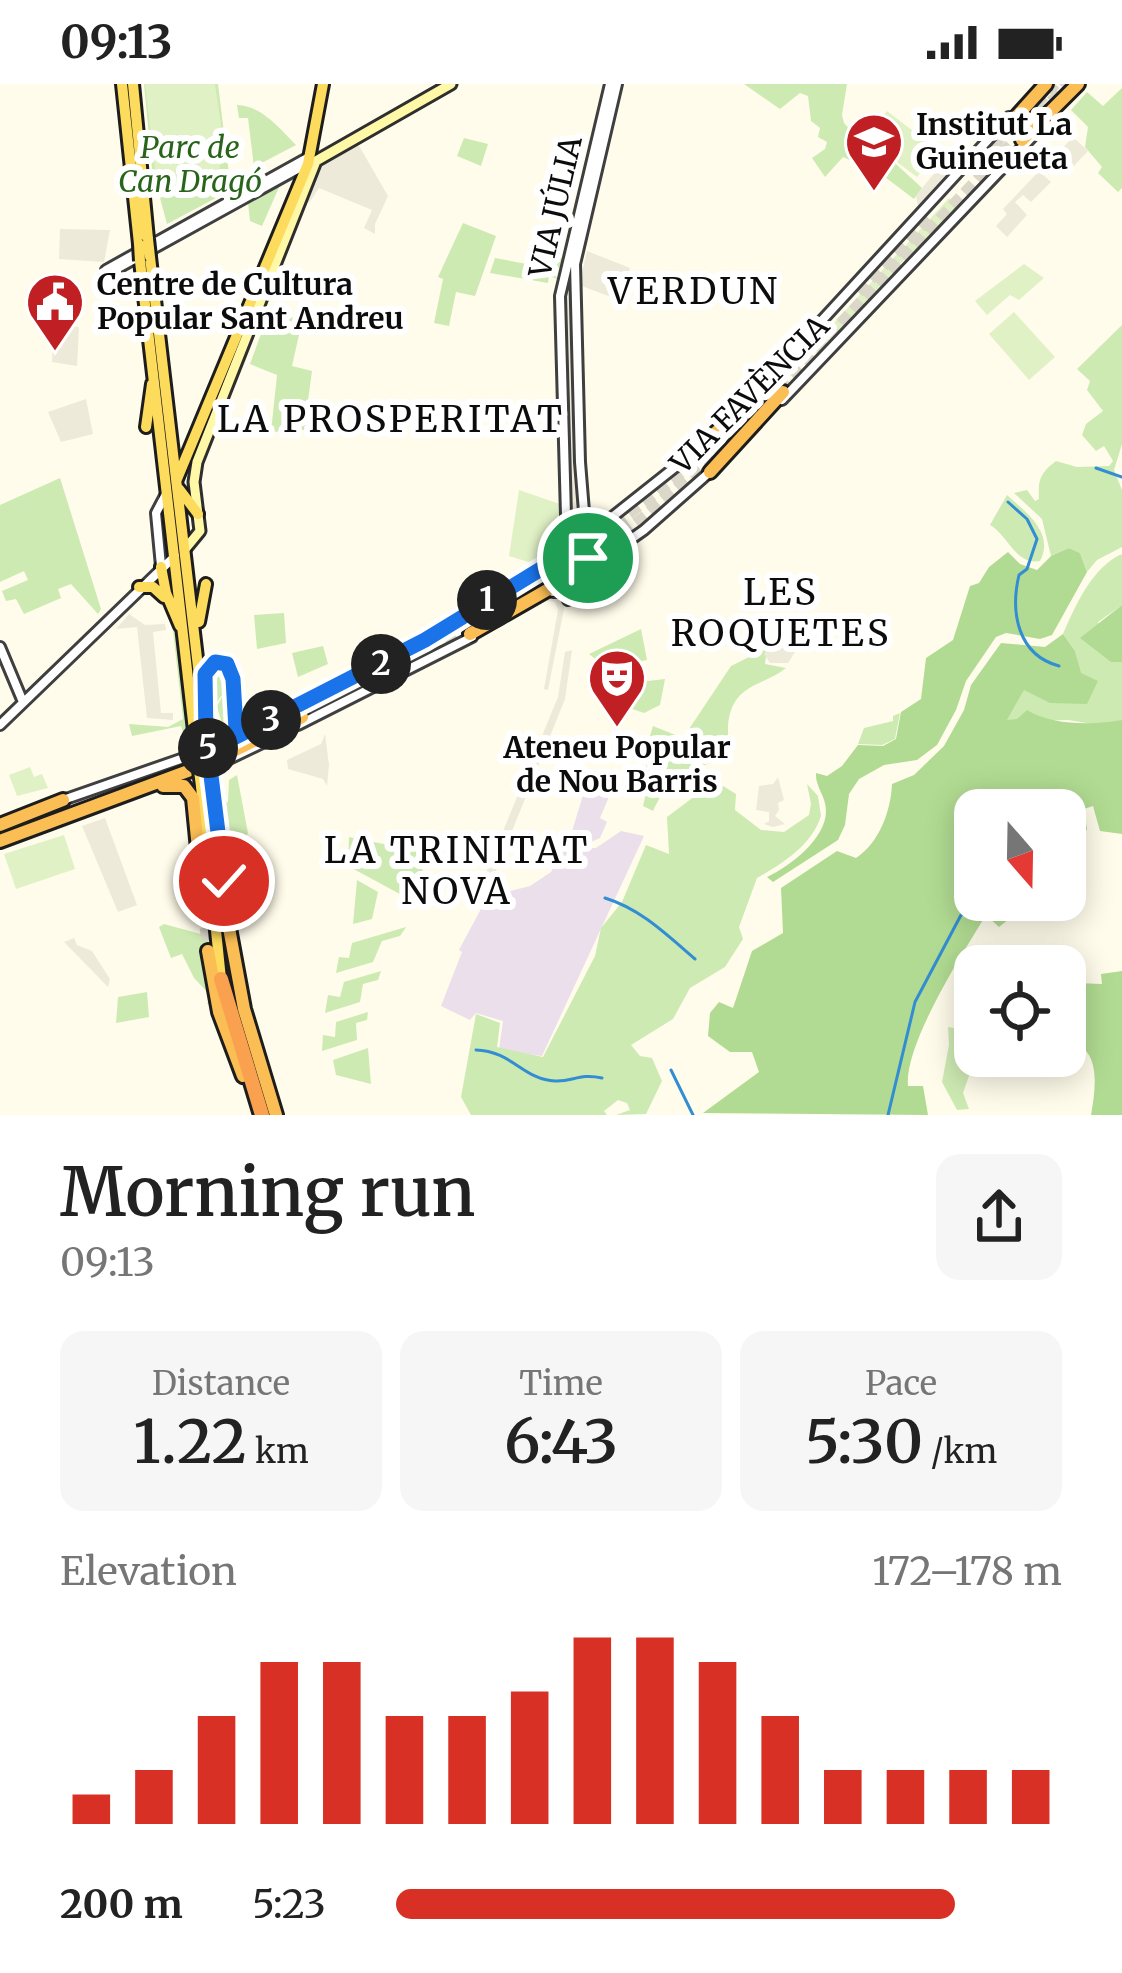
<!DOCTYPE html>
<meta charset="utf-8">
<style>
body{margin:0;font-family:Merriweather,serif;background:#f6f6f6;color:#222;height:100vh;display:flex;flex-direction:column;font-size:45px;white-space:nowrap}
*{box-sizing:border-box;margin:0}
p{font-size:39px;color:#767676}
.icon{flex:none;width:66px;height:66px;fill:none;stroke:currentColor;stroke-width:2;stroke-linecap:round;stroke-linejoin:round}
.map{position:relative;height:1031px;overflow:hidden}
.side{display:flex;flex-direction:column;background:#fff;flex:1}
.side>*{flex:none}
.needle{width:78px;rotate:160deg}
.controls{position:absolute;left:954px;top:705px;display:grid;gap:24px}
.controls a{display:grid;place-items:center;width:132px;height:132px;border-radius:24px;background:#fff;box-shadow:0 6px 30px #0003;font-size:60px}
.pin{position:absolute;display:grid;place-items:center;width:102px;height:102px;color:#fff;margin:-51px;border:6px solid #fff;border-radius:50%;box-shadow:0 3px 12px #0007}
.km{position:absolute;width:60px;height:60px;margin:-30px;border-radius:50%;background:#222;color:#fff;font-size:33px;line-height:60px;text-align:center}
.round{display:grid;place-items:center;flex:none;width:126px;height:126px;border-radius:24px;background:#f6f6f6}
.overview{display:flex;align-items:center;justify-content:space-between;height:204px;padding:0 60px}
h1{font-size:66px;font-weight:600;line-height:90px}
.metrics{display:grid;grid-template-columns:repeat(3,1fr);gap:18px;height:204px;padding:12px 60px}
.metrics div{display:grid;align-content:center;border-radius:24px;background:#f6f6f6;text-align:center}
.metrics b{font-size:60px;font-weight:600}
.metrics small{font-size:33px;font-weight:400}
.metrics p{font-size:33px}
.chart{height:336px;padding:24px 60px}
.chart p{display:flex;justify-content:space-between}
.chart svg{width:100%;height:216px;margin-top:12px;stroke:#d93025;stroke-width:6}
ul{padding:0 60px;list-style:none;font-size:39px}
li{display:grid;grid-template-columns:192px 144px 1fr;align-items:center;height:90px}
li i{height:30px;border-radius:15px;background:#d93025}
.status{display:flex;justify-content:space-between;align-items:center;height:84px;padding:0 60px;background:#fff;direction:ltr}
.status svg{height:33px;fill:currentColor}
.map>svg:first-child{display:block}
</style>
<div class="status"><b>09:13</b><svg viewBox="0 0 49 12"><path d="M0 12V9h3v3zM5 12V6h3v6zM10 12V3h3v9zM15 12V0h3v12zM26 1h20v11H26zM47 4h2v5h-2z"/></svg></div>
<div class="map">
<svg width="1122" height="1031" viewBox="0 0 1122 1031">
<rect width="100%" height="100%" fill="#fffceb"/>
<!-- industrial -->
<path fill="#eadfeb" d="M587 698 611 708 600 734 607 738 600 754 591 758 569 757Z
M621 747 644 752 542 972 499 966 503 937 476 929 470 936 441 922 462 868 459 866 491 806 506 808 530 802 551 788 563 766 596 764Z"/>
<!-- green -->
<path fill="#ceeab3" d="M144 0H218L231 106 167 140 152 84Z
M744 0H847L842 31 844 39 860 57 896 80 922 104 914 115 881 90 843 73 825 93 812 74 825 65 827 58 818 53 820 44 811 37 808 12 800 9 780 25Z
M1122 4V104L1118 108 1098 89 1102 83 1085 63 1088 43 1071 26 1087 8 1103 22Z
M237 21C262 22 279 44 296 61L254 83 248 34H239Z
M464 54 488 60 481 82 457 72Z
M280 101 262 142 250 137 248 119Z
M463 139 496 152 475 212 456 208 449 242 434 239 443 195 438 193Z
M545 171 562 174V183L549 185 558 195 549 192 548 199 490 189 495 174 542 183Z
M270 225 287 238 291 232 301 242 292 282 312 287 304 346 271 348 277 291 250 280Z
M1122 241V360L1114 386 1122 406V463L1097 476 1087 488 1080 469 1069 464 1051 472 1042 435 1014 409 1027 406 1035 417 1039 415C1038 396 1040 389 1056 377L1077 383 1109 382 1113 377 1104 362 1096 367 1082 351 1086 340 1103 327 1087 306 1090 297 1077 285Z
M60 394 101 525 98 530 71 500 58 505 61 514 24 530 16 515 6 517 2 507 28 496 24 487 0 498V421Z
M1007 411C1026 428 1055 449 1040 477 1015 481 1009 452 990 441Z
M1122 470V521L1098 538 1111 578H1122V636L1105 642 1068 636 1006 637 1024 605 1080 589 1075 567 1063 550C1075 522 1093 482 1122 470Z
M171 529C182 556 197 626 184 651L181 642 132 652 129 640 168 643 183 635Z
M284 529 286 559 257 565 254 531Z
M641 545 647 576 632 579 633 589 617 591 589 570Z
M323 562 328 580 298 593 292 569Z
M767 564 765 580 786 584C764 602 736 599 729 634 726 648 731 661 726 674 678 693 680 673 653 727L643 722 647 705 638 700 652 669 646 665 653 642 683 654 731 582Z
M214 581 228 584 234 637 223 644 217 622 226 606 213 623V651L208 599Z
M665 595 660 621 644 629 618 620 630 599Z
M900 629 895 655 882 661 858 660 864 644 893 637V632Z
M237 691 248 749 244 758 237 762 224 751 218 692 223 719 228 718 229 696Z
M715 697 736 710 735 726 761 746 784 748 809 731 811 720 807 700 818 712 821 732C812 761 782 780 757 794L739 843 743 855 725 883 690 904 673 935 631 961 640 972 652 974 662 997 646 1030 616 1031 630 1026 627 1019 618 1016 604 1027 607 1031H471L461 1013 476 930 500 939 497 963 543 973 595 872 601 844 622 818 646 761 669 770 667 733Z
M349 753 423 768 422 822 348 782Z
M357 796 378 808 372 835 353 840Z
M164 840 208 852 218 931 207 919 212 913 194 894 182 870 171 874 159 843Z
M406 843 400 852 382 857 373 878 336 889 339 873 349 874 352 859Z
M381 887 378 896 363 900 360 918 325 929 328 911 340 913 344 898Z
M147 908 149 933 116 939 118 913Z
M368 928 367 936 356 939 357 956 322 967 323 951 335 953 336 938Z
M971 930 976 972 963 1009 969 1025 957 1026 942 998 949 961 948 943 960 945 963 932Z
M368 964 371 1000 336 991 333 976Z"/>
<!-- forest -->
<path fill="#b1db92" d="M1069 464 1080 469 1087 488 1052 551 1040 555 1006 549 996 553 966 597 956 626 937 661 917 676 884 681 859 695 849 710 845 741 838 756 773 798 767 793C790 782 826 755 826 727 826 712 815 703 816 689L827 692 842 682 858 661 883 662 896 655 901 628 921 615 926 574 953 556 970 502 979 499 989 483 1008 468 1020 480 1037 486 1051 472Z
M1122 521V578H1111L1080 554Z
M1063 550 1075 567 1081 589 1098 597 1087 620 1050 619 1024 606 1007 636 1017 635 1027 626C1053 642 1094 641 1122 636V750L1100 747 1093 722 1084 725 1087 746 1065 747V726H1054L1051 722 1043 726H975V816H1003L1014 831 999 843 986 831C963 869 904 960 908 1002H923L928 1031 703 1029 759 988 752 968H730L708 952 710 929 719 918 733 924 752 867 783 849 781 804 837 767 856 774C879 759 891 727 892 700L914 691 944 662 964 626 971 601 1001 559 1045 563Z
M1122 887V1031H1091C1096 1003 1102 960 1065 958V923L1070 918 1081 917 1076 899 1102 900 1101 890Z"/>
<!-- pitch -->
<path fill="#e1f1c6" d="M145 0H215C218 24 225 53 221 77 215 115 175 106 156 93Z
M887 27 938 66 917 93 866 55Z
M949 114 958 122 914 169 906 161Z
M898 169 905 175 817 270 811 264Z
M1024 180 1044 194 1019 216 1010 211 987 231 975 217Z
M1014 228 1055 273 1029 296 989 250Z
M519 406 560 420 559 464 538 481 509 472Z
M30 683 34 693 42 690 48 704 17 712 9 691Z
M64 751 75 785 16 805 4 770Z"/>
<!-- plaza -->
<path fill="#eeeada" d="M1073 53 1088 67 1069 87 1065 84 1061 88 1049 78Z
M358 60 388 112 375 140V150L364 144 372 126 319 104 309 119 305 118 320 82Z
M950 69 963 79 897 152 893 149 918 122 916 112Z
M1039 87 1051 98 1031 118 1023 111 1015 118 1027 131 1007 153 996 142 1007 130 1003 125Z
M60 145 110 146 104 178 59 175Z
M587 167 630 184 619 216 579 201Z
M574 178 583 456 569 465 561 219 568 180Z
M54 241 79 243 77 282 52 278Z
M86 315 93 350 61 358 48 328Z
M557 509 566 515 548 606 544 605 558 526 555 518 544 516Z
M129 530 145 541 165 540 166 546 153 548 161 629H173V636L147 634 137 543 116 545Z
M791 542 803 555 788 579H770L764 570Z
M572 566 565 615 492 797 488 799 485 791 558 613 565 568Z
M325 650 329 681 327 702 323 695 288 685 287 676 321 660Z
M778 693 784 716 778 719 779 726 775 732 785 740 773 743 764 740 769 737V728L756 726 759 702 773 700Z
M105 734 137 821 118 828 82 742Z
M74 854 77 861 92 867 110 895 108 903 64 858Z"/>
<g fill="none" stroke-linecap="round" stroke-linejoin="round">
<!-- stream -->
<path stroke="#328dd2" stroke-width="3" d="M1096 384 1122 393
M1008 418 1027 435 1037 455 1027 485 1019 491C1010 529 1018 571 1059 582
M1038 726 1060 708
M605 814C641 825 667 851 695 875
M476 966C512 967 524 996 555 997 573 998 579 989 602 994
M671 986 693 1031
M888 1031 915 918 961 831 984 816"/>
<!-- trunk-tunnel -->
<path stroke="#dbd8ca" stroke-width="12" stroke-dasharray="12 6" stroke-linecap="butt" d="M1023 34 1055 0
M982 78 1008 42
M858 208 931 132
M779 305 1068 0
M578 482 643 434 717 369
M558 485 702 372
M302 633 469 547
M204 826 208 867"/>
<defs>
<path id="tertiary" d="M610 0 560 212 567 468 571 483 579 486 588 477 580 378 575 180 617 0
M106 186 309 73
M107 186 118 184 310 78
M768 295 1009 33
M782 316 1032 53
M568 468 693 369
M161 482 156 429 166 410
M583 489 644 446 712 386
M553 508H564L568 516
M0 563 23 618
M0 641 175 472
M298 641 472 553
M223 660 429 555 464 532
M206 686 279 651
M63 716 198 669"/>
<path id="secondary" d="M186 464 200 447 194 398 197 378 316 77 451 0"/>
<path id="primary" d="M122 0 139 160
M133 0 148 155
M150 173 206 651
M140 177 195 655
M146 343 152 300
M177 395 308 80 323 0
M179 405 198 430
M161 483 166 509 180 542
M139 503H153L164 513
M199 538 206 500
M205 597 207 586 215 578H223L230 584 235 645 220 661
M211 697 229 844
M201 702 221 895"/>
<path id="trunk" d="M1008 42 1046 0
M1022 56 1078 0
M692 371 771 297
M710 388 783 308
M463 537 572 469
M470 550 582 486
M163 702H184L193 714 204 826
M0 741 63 716
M0 757 207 680 302 633
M229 844 244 925 276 1031
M208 867 219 928 243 992"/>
<path id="motorway" d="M221 895 262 1031"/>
</defs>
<!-- tertiary casing -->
<use href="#tertiary" stroke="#3f3f3f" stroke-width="14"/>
<!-- secondary casing -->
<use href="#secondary" stroke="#2e2e2e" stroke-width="15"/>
<!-- primary casing -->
<use href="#primary" stroke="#1d1d1d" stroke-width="16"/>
<!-- trunk casing -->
<use href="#trunk" stroke="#1d1d1d" stroke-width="18"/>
<!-- motorway casing -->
<use href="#motorway" stroke="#1d1d1d" stroke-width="20"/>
<!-- tertiary -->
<use href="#tertiary" stroke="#fff" stroke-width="8"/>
<!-- secondary -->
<use href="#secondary" stroke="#fff8a6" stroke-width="9"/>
<!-- primary -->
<use href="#primary" stroke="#fddb5c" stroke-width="10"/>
<!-- trunk -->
<use href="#trunk" stroke="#fbbe55" stroke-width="12"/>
<!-- motorway -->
<use href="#motorway" stroke="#f9a14e" stroke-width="14"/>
<defs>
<path id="primary-bridge" d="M148 155 150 173
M139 160 140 177
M206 651 211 697
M195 655 201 702"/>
</defs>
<!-- primary-bridge casing -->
<use href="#primary-bridge" stroke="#1d1d1d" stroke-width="16" stroke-linecap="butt"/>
<!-- primary-bridge -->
<use href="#primary-bridge" stroke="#fddb5c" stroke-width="10"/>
</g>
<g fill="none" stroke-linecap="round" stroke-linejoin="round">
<defs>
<path id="route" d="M224 797 206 651 205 590 215 578 227 580 233 595 236 645 220 661 425 556 567 469 569 475 579 467 588 474"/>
</defs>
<!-- route casing -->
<use href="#route" stroke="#fff" stroke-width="24"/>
<!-- route -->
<use href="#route" stroke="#1a73e8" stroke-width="15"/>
</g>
<!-- icons -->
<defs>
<symbol id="school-pin" viewBox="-11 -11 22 30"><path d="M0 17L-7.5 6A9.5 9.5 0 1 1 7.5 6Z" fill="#c02023" stroke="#fff"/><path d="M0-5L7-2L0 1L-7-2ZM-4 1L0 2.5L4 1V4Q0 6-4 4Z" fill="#fff"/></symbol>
<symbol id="civic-pin" viewBox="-11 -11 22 30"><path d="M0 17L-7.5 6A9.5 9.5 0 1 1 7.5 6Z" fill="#c02023" stroke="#fff"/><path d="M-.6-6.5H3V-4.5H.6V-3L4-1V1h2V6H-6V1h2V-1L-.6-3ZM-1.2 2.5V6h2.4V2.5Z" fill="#fff"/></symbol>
<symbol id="theatre-pin" viewBox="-11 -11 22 30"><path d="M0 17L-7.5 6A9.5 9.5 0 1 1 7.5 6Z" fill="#c02023" stroke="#fff"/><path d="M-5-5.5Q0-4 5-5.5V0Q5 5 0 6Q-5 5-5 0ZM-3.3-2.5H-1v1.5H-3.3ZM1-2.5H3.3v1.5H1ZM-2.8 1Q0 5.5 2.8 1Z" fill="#fff"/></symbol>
</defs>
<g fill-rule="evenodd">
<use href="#school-pin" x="841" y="25" width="66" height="90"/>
<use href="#civic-pin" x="22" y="185" width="66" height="90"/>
<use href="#theatre-pin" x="584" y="561" width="66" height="90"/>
</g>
<g text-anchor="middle" stroke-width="12" stroke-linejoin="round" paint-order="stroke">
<!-- poi labels -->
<g font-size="30" font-weight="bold" fill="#0c0c0c" stroke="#fff" text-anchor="start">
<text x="916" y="51">Institut La<tspan x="916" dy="34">Guineueta</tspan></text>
<text x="97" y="211">Centre de Cultura<tspan x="97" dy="34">Popular Sant Andreu</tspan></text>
<text x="617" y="674" text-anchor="middle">Ateneu Popular<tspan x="617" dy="34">de Nou Barris</tspan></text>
</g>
<!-- park labels -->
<g font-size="30" font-style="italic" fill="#28651b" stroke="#fff">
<text x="190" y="74">Parc de<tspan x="190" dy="34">Can Dragó</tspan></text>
</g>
<!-- street labels -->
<g font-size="30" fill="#0c0c0c" stroke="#fff">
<text transform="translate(556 123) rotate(-77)" y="10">VIA JÚLIA</text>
<text transform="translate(750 311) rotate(-45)" y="10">VIA FAVÈNCIA</text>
</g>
<!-- quarter labels -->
<g font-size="36" letter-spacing="3" fill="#0c0c0c" stroke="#fff">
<text x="694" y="220">VERDUN</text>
<text x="391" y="348">LA PROSPERITAT</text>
<text x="781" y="521">LES<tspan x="781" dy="41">ROQUETES</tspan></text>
<text x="457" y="779">LA TRINITAT<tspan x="457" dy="41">NOVA</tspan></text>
</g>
</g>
</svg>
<div class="controls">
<a><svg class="needle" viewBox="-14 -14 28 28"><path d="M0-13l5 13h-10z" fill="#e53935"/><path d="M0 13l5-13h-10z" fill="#767676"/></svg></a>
<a><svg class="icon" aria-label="locate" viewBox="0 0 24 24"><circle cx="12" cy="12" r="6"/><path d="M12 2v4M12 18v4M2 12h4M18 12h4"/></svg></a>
</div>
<div class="pin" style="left:588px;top:474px;background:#1e9e55"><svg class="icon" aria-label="arrive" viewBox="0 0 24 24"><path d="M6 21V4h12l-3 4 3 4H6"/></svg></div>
<div class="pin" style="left:224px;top:797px;background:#d93025"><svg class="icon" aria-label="check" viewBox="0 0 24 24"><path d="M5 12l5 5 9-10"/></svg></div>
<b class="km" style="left:487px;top:516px">1</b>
<b class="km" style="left:381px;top:580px">2</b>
<b class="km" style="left:271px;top:636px">3</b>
<b class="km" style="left:208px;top:664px">5</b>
</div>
<section class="side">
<div class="overview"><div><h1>Morning run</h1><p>09:13</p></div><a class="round"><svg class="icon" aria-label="share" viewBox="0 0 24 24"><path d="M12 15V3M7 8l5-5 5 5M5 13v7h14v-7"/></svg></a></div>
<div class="metrics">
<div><p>Distance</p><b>1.22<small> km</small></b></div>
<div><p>Time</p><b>6:43</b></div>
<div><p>Pace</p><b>5:30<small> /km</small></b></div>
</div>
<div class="chart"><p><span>Elevation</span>172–178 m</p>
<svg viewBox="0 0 160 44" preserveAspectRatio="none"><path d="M5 44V38M15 44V33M25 44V22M35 44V11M45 44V11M55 44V22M65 44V22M75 44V17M85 44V6M95 44V6M105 44V11M115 44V22M125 44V33M135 44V33M145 44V33M155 44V33"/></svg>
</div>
<ul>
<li><b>200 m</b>5:23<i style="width:84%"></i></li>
</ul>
</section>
